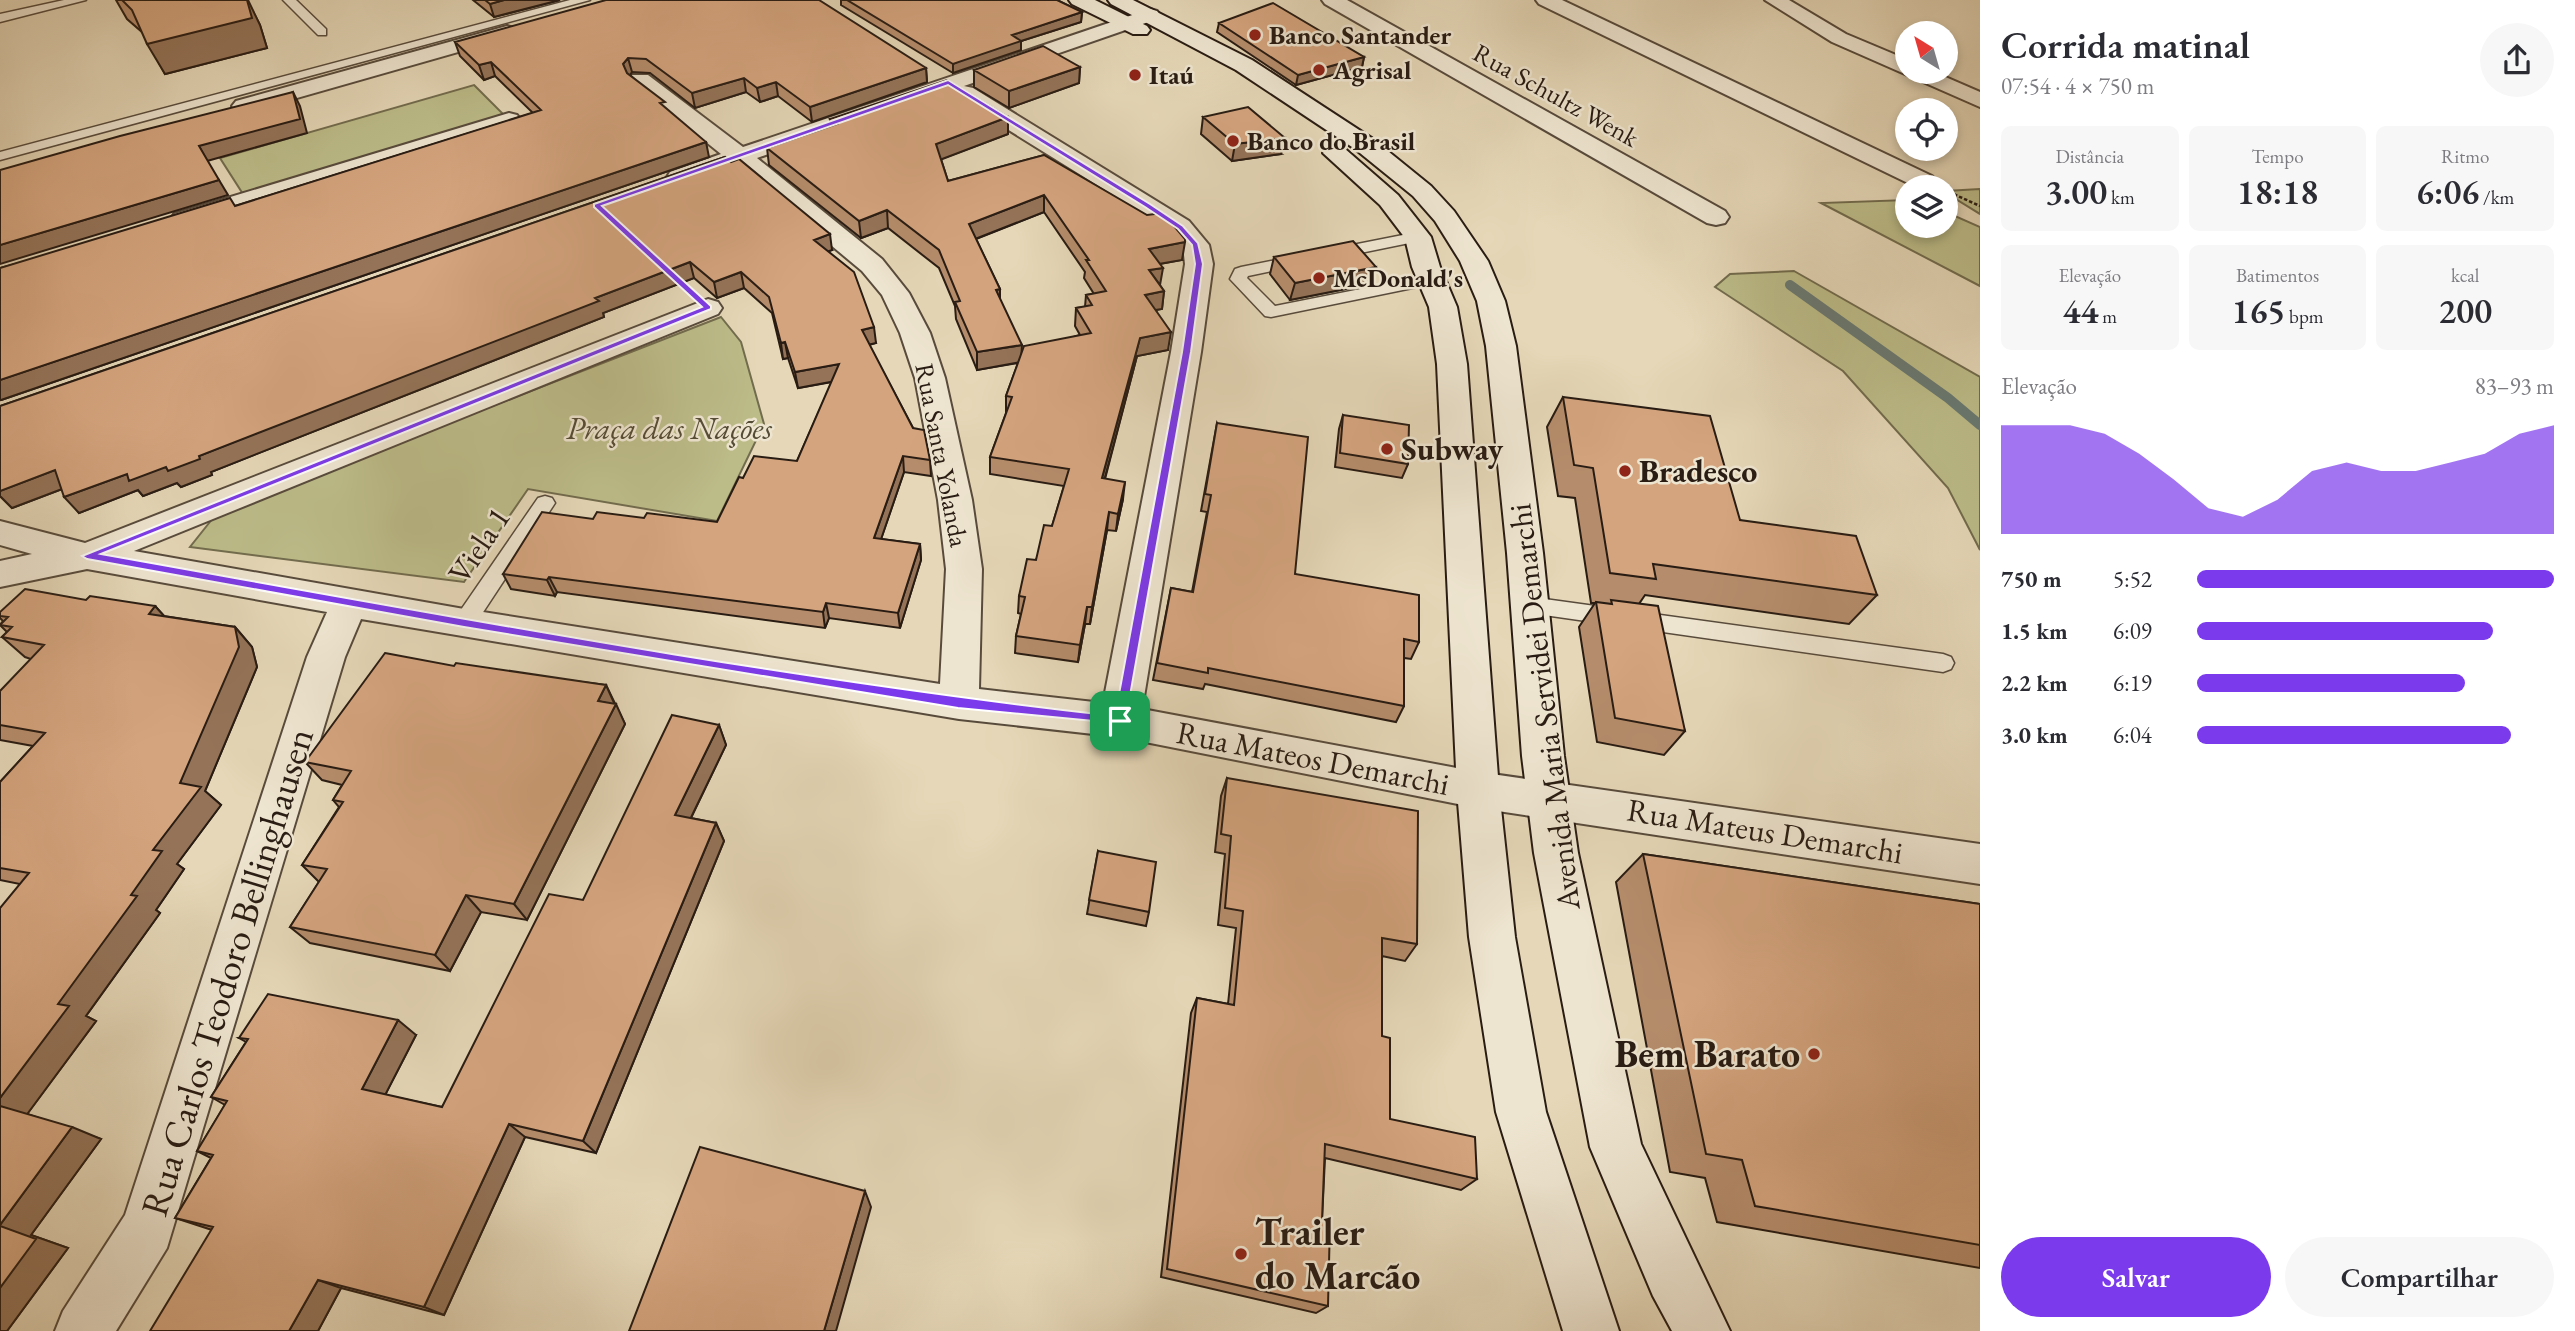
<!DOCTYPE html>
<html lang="pt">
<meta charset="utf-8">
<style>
body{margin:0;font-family:"EB Garamond",serif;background:#f7f7f7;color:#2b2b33;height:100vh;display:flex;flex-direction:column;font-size:26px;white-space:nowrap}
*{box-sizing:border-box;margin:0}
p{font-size:23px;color:#7c7c81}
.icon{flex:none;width:38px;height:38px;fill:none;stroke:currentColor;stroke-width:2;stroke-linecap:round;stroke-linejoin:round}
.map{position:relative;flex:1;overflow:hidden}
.sheet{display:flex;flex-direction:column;background:#fff;width:595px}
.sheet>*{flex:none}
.needle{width:46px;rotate:323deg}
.buttons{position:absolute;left:1895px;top:21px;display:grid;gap:14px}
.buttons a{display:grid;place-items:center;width:63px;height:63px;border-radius:50%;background:#fff;box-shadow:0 4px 10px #0003;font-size:35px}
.pin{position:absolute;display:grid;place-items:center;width:60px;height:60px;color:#fff;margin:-30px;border-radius:14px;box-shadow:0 4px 10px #0006}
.round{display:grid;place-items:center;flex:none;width:74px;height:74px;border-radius:37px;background:#f7f7f7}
.headline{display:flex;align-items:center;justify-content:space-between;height:119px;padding:0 21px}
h1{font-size:38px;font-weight:600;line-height:52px}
.metrics{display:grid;grid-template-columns:repeat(3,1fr);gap:10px;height:119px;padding:7px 21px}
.metrics div{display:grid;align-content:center;border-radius:10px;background:#f7f7f7;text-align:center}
.metrics b{font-size:35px;font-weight:600}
.metrics small{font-size:19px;font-weight:400}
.metrics p{font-size:19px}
.chart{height:196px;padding:14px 21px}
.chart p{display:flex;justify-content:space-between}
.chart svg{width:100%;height:126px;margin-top:7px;fill:#7c3aed;opacity:.7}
.action{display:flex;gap:14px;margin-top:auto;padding:14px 21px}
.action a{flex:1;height:80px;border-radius:42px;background:#7c3aed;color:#fff;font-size:28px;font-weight:600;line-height:80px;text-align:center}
.action a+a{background:#f7f7f7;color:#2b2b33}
ul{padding:0 21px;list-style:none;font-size:23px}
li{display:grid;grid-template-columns:112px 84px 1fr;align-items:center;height:52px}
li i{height:18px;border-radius:9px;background:#7c3aed}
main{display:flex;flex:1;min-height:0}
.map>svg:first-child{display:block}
</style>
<main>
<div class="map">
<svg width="1980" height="1331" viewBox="0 0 1980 1331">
<rect width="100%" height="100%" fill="#e5d7b7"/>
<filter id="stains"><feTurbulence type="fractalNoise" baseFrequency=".00286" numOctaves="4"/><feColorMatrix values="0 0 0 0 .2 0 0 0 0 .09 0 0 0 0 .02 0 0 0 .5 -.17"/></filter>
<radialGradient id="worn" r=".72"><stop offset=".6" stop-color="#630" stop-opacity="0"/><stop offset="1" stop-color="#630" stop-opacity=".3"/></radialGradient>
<!-- green -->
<path fill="#bcbc89" stroke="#726c4e" stroke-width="2" d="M474 85 505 116 243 194 220 158Z
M1980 189V214L1946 193V191Z
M1907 200 1908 226H1946V212L1980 227V286L1821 203Z
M1794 271 1980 377V550L1948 488 1843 371 1715 287 1730 274Z
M721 317 741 342 764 424 717 521 528 489 464 582 190 547 217 513Z"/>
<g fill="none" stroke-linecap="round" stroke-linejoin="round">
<!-- stream -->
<path stroke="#6a7a73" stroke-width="10" d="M1790 285 1948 398 1980 425"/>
<defs>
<path id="service" d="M64 0H86L0 22V14Z
M283 0H296L326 29V35H318Z
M570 0H590L0 160V152Z
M1418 232 1424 234 1426 237 1424 240 1248 276 1247 278 1275 306 1431 275 1437 277 1439 280 1437 283 1271 317 1265 316 1230 279 1235 269 1241 267Z
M545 496 552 498 555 503 472 629 464 631 456 629 453 623 456 617 538 498Z
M1530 597 1943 654 1951 657 1954 663 1951 669 1943 672 1530 613 1522 611 1519 605 1522 599Z"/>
<path id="minor" d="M1322 0H1347L1725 211 1729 217 1725 223 1716 225 1707 223 1325 4Z
M1536 0H1562L1932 176 1936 181 1928 187 1914 186 1539 4Z
M1765 0H1789L1846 34 1908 60V72H1934L1980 92V107L1832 42Z
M1150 9 1157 11 1160 15 1157 19 964 86 973 88 1189 221 1209 245 1213 264 1201 352 1142 709 1478 772 1980 844V884L1478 808 1120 737 959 719 361 619 345 657 167 1248 116 1331H55L63 1311 125 1215 307 657 327 612 87 569 0 587V561L32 554 0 545V521L85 543 708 299 718 302 722 308 718 314 134 551 464 609 940 684 946 569 938 500 915 378 900 333 882 295 862 271 736 166C716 172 690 187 670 182L667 177 670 172 721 154 629 80 632 75H648L743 147ZM956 89 954 93 957 98 1139 211 1171 233 1183 246 1185 264 1171 352 1103 703 979 689 982 569 972 500 945 378 930 333 909 293 882 259 757 158Z
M507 26 514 28 517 32 514 36 244 113 236 111 232 106 236 101Z
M509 113 517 115 521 120 517 125 192 226 183 228 174 226 170 220 174 214Z"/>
<path id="secondary" d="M1069 0H1095L1147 26 1150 30 1147 34H1133L1072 4Z
M1108 0H1133L1252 60 1373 139 1431 186 1454 211 1488 261 1505 301 1516 346 1543 553 1564 756 1578 853 1641 1144 1730 1331H1672L1653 1296 1590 1147 1534 853 1522 756 1507 553 1486 346 1477 301 1460 261 1435 221 1413 196 1355 149 1236 70 1111 4Z
M1335 146 1344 148 1398 195 1431 237 1440 267 1457 307 1467 364 1499 790 1515 937 1546 1112 1619 1331H1563L1496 1112 1469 937 1457 790 1437 364 1429 307 1412 267 1405 238 1380 205 1323 153 1326 148Z"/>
</defs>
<!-- service casing -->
<use href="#service" stroke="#584b3c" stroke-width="3"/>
<!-- minor casing -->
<use href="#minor" stroke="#584b3c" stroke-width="4"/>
<!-- secondary casing -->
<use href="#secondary" stroke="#291c13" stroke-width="4"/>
<!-- path -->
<path stroke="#291c13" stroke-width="2.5" stroke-dasharray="3.5 2" stroke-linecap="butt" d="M1949 192 1980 206"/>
<!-- service -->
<use href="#service" fill="#eee5d0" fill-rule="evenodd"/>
<!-- minor -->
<use href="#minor" fill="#eee5d0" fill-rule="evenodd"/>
<!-- secondary -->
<use href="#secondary" fill="#eee5d0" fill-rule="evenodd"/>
</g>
<!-- wall -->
<path fill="#b68d6c" stroke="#291c13" stroke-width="2" fill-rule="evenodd" d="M116 0H247L260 25 267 48 165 74 143 33 127 19Z
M473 0H560L494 17Z
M841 0H1057L1082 12 1081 22 1021 41V50L953 73 841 5Z
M1219 23 1364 57 1362 67 1296 85 1217 32Z
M455 42 926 68 927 82 812 122 778 96 760 102 746 92 695 108 650 73 632 72 630 75 666 109 709 157 1 400 0 399V268L235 206 533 113 495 76 484 80 460 56Z
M1080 67 1079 83 1009 108 974 87V70Z
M1203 117 1281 154 1232 161 1201 134Z
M830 119 1008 134 941 159 948 181 1044 155 1182 260 1160 264V285L1164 291 1162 309 1156 310 1168 350 1137 356 1105 479 1123 499 1116 531 1107 530 1090 624H1085L1078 662 1015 653 1016 636 1021 614 1018 613 1019 596 1052 526 1064 486 990 474V457L1006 413V396L1018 363 977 370 956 319 955 306 939 268 888 228 861 238 769 165 767 148 831 126ZM1044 212 1085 272 1084 278 1094 294 1086 295 1085 307 1076 308 1075 326 1080 335 1021 353 1000 300V289L976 239Z
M725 157 832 250 828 251 876 343 869 345 930 460 931 476 904 472 881 539 920 544 921 560 900 628 829 618 825 628 557 592 555 596 511 589 503 574 593 519 644 518 717 522 743 478 797 461 832 382 798 388 788 358 783 359 772 313 744 288 717 298 694 278 603 313 604 317 211 472 212 475 181 487 177 483 143 496 138 490 79 513 62 489 12 508 0 496V406Z
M1274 257 1371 284 1290 300 1270 274Z
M1563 397 1740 520 1877 595 1849 624 1645 595 1639 604 1685 731 1664 755 1597 742 1579 627 1595 603H1591L1575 498 1558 496 1547 427Z
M1343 415 1408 464 1402 478 1335 467 1339 429Z
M1217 423 1295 574 1419 642 1411 659 1404 658V706L1396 722 1205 684 1203 689 1153 680 1171 588 1192 592 1207 512 1201 511Z
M155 606 164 616 235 627 252 647 257 667 205 791 221 805 177 864 184 869 156 910 160 913 86 1016 96 1021 27 1114 101 1139 31 1235 68 1248 7 1331H0L20 884 0 880V782L33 746 0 740V725L31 659 25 657 2 637 7 632 0 625 3 621 0 618V612Z
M454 666 606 685 625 724 527 920 481 912 450 971 310 943 290 927 319 882 302 865 339 807 333 800 342 785 322 780 305 762Z
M719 725 726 745 691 818 716 823 724 841 596 1153 525 1137 444 1315 341 1288 318 1331 212 1230 175 1218 211 1158 197 1151 225 1105 211 1097 246 1042 239 1038 416 1035 385 1095 442 1107 583 900Z
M1227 778 1417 944 1405 961 1382 956V1036L1390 1119 1477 1179 1461 1190 1325 1158 1322 1220 1328 1306 1316 1313 1161 1277 1191 1013 1197 998 1228 1004 1236 928 1218 925 1225 854 1215 852 1221 796Z
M1098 851 1149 912 1146 926 1087 914Z
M1643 854 1980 904V1268L1717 1222 1705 1178 1670 1172 1616 882Z"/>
<!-- shaded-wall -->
<path fill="#947358" stroke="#291c13" stroke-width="2" d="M248 0 260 25 267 48 165 74 147 44Z
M504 0H560L494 17 490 4Z
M1082 12 1081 22 1021 41V50L953 73V64L1012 35Z
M1364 57 1362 67 1296 85 1298 75Z
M628 58 632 72 627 79 623 64Z
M491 62 495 76 484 80 479 65Z
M1080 67 1079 83 1009 108V91Z
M926 68 927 82 812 122 810 107Z
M744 78 746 92 695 108 692 93Z
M776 82 778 96 760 102 757 88Z
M293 92 300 106 307 133 207 161 199 146Z
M1008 117V134L937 161 936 144Z
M1285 138 1281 154 1232 161 1235 144Z
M706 142 709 157 1 400 0 399V380Z
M219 180 228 195 0 264V245Z
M1044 195V212L970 241 969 224Z
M887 210 888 228 861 238 859 221Z
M830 234 832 250 816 256 814 240Z
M1185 242 1182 260 1147 266 1149 249Z
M690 262 694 278 603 313 604 317 211 472 212 475 181 487 177 483 143 496 138 490 79 513 64 497 127 474 199 456 595 298Z
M1376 267 1371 284 1290 300 1295 283Z
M1163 268 1160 285 1149 270Z
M741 272 744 288 717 298 714 282Z
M1000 289V307L996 290Z
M1164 291 1162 309 1143 312 1145 295Z
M874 327 876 343 863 346 862 330Z
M1171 332 1168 350 1137 356 1100 496 1102 478 1140 338Z
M785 342 788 358 783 359 781 343Z
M1022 345 1021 362 977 370V352Z
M839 364 841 380 798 388 795 372Z
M903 456 904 472 876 554 874 538Z
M55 470 70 486 12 508 0 496V491Z
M1125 482 1123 499 1116 531 1118 514Z
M1109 512 1107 530 1090 624 1092 607Z
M920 544 921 560 900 628 898 613Z
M549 577 557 592 555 596 547 580Z
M826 603 829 618 825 628 823 612Z
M155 606 174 627 149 614Z
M1087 607 1085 624 1078 662 1080 645Z
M235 627 252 647 257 667 205 791 221 805 177 864 184 869 156 910 160 913 86 1016 96 1021 25 1117 0 1107V1098L153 850 180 783Z
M606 685 615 705 598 701Z
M616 704 625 724 527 920 514 904Z
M719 725 726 745 683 834 675 815Z
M716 823 724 841 596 1153 583 1141Z
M466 895 481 912 450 971 435 955Z
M398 1020 416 1035 381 1103 362 1089Z
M509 1124 525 1137 444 1315 424 1307Z
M72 1127 101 1139 31 1235 68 1248 7 1331H0V1225Z
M865 1191 871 1207 836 1331H824Z
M318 1280 341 1288 318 1331H289Z"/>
<!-- building -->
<path fill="#d4a47e" stroke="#291c13" stroke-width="2" d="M122 0H247L252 18 147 44 132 10Z
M485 0H504L490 4Z
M606 0H819L926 68 810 107 776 82 757 88 744 78 692 93 646 59 628 58 623 64 627 73 665 102 660 103 706 142 0 380V268L230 198 235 206 541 110 491 62 479 65 455 42Z
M847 0H1057L1082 12 1012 35 1021 41 953 64Z
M1273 3 1364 57 1298 75 1219 23Z
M1043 46 1080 67 1009 91 974 70Z
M947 80 1008 117 936 144 948 181 1044 155 1147 215 1163 213 1185 239V242L1149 249 1163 268 1149 270 1164 291 1145 295 1171 332 1140 338 1102 478 1125 482 1118 514 1109 512 1092 607H1087L1080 645 1016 636 1025 597 1019 596 1027 559 1036 560 1044 525 1052 526 1069 469 990 457 1012 397 1006 396 1024 346 1091 333 1076 308 1092 305 1086 295 1106 291 1086 260H1089L1044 195 969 224 1000 289 996 290 1022 345 977 352 955 302 960 301 939 250 887 210 859 221 767 148 837 124 830 119Z
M293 92 300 119 199 146 219 180 0 245V170L120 136Z
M1248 107 1285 138 1235 144 1203 117Z
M725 157 731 162 739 159 830 234 814 240 854 272 874 327 862 330 913 428 924 430 930 460 903 456 874 538 920 544 898 613 826 603 823 612 549 577 547 580 503 574 542 512 593 519 597 512 644 518 647 513 717 522 739 477 743 478 754 456 797 461 839 364 795 372 785 342 781 343 769 297 741 272 714 282 690 262 595 298 599 301 199 456 200 459 168 471 166 467 129 481 127 474 64 497 55 470 0 491V406Z
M1353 241 1376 267 1295 283 1274 257Z
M1563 397 1710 416 1740 520 1856 536 1877 595 1653 564 1656 579 1610 573 1593 468 1574 465Z
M1343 415 1409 425 1408 464 1340 453Z
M1217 423 1308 437 1295 574 1419 595V642L1404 639V706L1208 668V673L1157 663 1171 588 1193 592 1211 495 1205 494Z
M25 589 86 600 90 596 155 606 149 614 235 627 239 647 180 783 201 787 153 850 162 851 131 895 137 896 58 1004 69 1006 0 1098V908L29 873 0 868V782L45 733 0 725V691L44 645 2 637 12 627 0 625 8 617 0 616V612Z
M1611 600 1658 606 1685 731 1615 718 1596 602 1612 604Z
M385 653 454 666 456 663 606 685 598 701 616 704 514 904 466 895 435 955 290 927 327 869 302 865 343 802 333 800 351 771 305 762Z
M672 715 719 725 675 815 716 823 583 1141 509 1124 424 1307 318 1280 289 1331H150L213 1227 175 1218 213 1155 197 1151 227 1101 211 1097 248 1039 239 1038 268 994 398 1020 362 1089 442 1107 549 894 583 900Z
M1227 778 1418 811 1417 944 1382 938V1036L1390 1038V1119L1475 1137 1477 1179 1325 1144 1322 1220 1330 1222 1328 1306 1167 1269 1197 998 1234 1005 1243 911 1225 908 1231 836 1221 834Z
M1098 851 1156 862 1149 912 1089 900Z
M1643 854 1980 904V1245L1755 1206 1742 1160 1706 1154Z
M0 1106 72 1127 0 1225Z
M700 1147 865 1191 824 1331H629Z
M0 1226 36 1239 0 1288Z"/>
<!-- route -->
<path fill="#7c3aed" stroke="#fff" stroke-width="2" fill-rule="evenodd" d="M948 80 1150 204 1183 226 1198 243 1203 264 1191 352 1125 724 958 708 464 627 87 559 82 556 702 307 594 207V204ZM948 85 1145 207 1178 229 1192 245 1195 264 1182 352 1115 716C775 678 438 614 101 554L711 309V306L602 206Z"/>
<!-- markers -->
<g fill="#8f2418" stroke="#eee5d0" stroke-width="2.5">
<circle cx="1255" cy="35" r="7"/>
<circle cx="1319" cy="70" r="7"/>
<circle cx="1135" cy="75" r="7"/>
<circle cx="1233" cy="141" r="7"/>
<circle cx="1319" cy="278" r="7"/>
<circle cx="1387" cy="449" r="7"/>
<circle cx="1625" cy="471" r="7"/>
<circle cx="1814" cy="1054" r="7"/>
<circle cx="1241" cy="1254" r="7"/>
</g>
<g text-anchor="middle" stroke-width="5" stroke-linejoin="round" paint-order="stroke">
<!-- far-poi labels -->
<g font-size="26" font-weight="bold" fill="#291c13" stroke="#eee5d0" text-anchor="start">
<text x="1269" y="44">Banco Santander</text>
<text x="1333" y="79">Agrisal</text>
<text x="1149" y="84">Itaú</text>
<text x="1247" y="150">Banco do Brasil</text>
<text x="1333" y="287">McDonald's</text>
</g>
<!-- far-street labels -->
<g font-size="26" fill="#291c13" stroke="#eee5d0">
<text transform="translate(1556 95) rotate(29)" y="9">Rua Schultz Wenk</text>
<text transform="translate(942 455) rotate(79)" y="9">Rua Santa Yolanda</text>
</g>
<!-- park labels -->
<g font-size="32" font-style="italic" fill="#554c36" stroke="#eee5d0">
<text x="669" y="439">Praça das Nações</text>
</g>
<!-- poi labels -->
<g font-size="32" font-weight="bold" fill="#291c13" stroke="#eee5d0" text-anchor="start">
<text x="1401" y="460">Subway</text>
<text x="1639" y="482">Bradesco</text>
</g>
<!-- street labels -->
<g font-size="32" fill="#291c13" stroke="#eee5d0">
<text transform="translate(479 545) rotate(-56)" y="11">Viela 1</text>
<text transform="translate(1544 707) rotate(-97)" y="11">Avenida Maria Servidei Demarchi</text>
<text transform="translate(1313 758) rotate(11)" y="11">Rua Mateos Demarchi</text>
<text transform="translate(1765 831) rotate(9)" y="11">Rua Mateus Demarchi</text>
</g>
<!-- near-street labels -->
<g font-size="38" fill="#291c13" stroke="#eee5d0">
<text transform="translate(227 972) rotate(-73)" y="13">Rua Carlos Teodoro Bellinghausen</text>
</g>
<!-- near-poi labels -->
<g font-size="38" font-weight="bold" fill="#291c13" stroke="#eee5d0" text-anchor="end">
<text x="1800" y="1067">Bem Barato</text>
<text x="1255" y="1245" text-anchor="start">Trailer<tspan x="1255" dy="44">do Marcão</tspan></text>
</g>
</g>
<rect width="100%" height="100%" filter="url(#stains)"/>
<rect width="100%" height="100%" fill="url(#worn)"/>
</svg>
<div class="buttons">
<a><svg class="needle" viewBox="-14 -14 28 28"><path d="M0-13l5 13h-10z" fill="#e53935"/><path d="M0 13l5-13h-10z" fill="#7c7c81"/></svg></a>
<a><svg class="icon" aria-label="locate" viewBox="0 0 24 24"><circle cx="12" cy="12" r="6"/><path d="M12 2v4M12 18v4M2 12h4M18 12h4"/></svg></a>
<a><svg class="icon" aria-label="layers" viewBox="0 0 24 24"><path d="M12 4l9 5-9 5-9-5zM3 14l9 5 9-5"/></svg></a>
</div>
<div class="pin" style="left:1120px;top:721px;background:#1e9e55"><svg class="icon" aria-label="arrive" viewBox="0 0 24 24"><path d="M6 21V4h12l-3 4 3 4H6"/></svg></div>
</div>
<section class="sheet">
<div class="headline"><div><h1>Corrida matinal</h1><p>07:54 · 4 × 750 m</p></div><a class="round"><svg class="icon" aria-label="share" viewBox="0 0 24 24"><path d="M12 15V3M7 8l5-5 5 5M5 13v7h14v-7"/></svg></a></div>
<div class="metrics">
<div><p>Distância</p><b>3.00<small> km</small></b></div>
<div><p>Tempo</p><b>18:18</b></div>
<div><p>Ritmo</p><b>6:06<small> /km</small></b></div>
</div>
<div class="metrics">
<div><p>Elevação</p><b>44<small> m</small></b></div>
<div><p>Batimentos</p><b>165<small> bpm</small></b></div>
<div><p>kcal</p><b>200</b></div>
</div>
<div class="chart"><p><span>Elevação</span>83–93 m</p>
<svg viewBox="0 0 160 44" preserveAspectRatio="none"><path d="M0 44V6L10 6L20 6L30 9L40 16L50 25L60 35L70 38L80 32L90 22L100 19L110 22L120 22L130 19L140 16L150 9L160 6V44z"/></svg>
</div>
<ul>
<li><b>750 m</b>5:52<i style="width:100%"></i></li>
<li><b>1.5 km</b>6:09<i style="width:83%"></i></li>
<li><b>2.2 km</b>6:19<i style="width:75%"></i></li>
<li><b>3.0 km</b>6:04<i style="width:88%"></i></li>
</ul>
<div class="action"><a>Salvar</a><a>Compartilhar</a></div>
</section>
</main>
